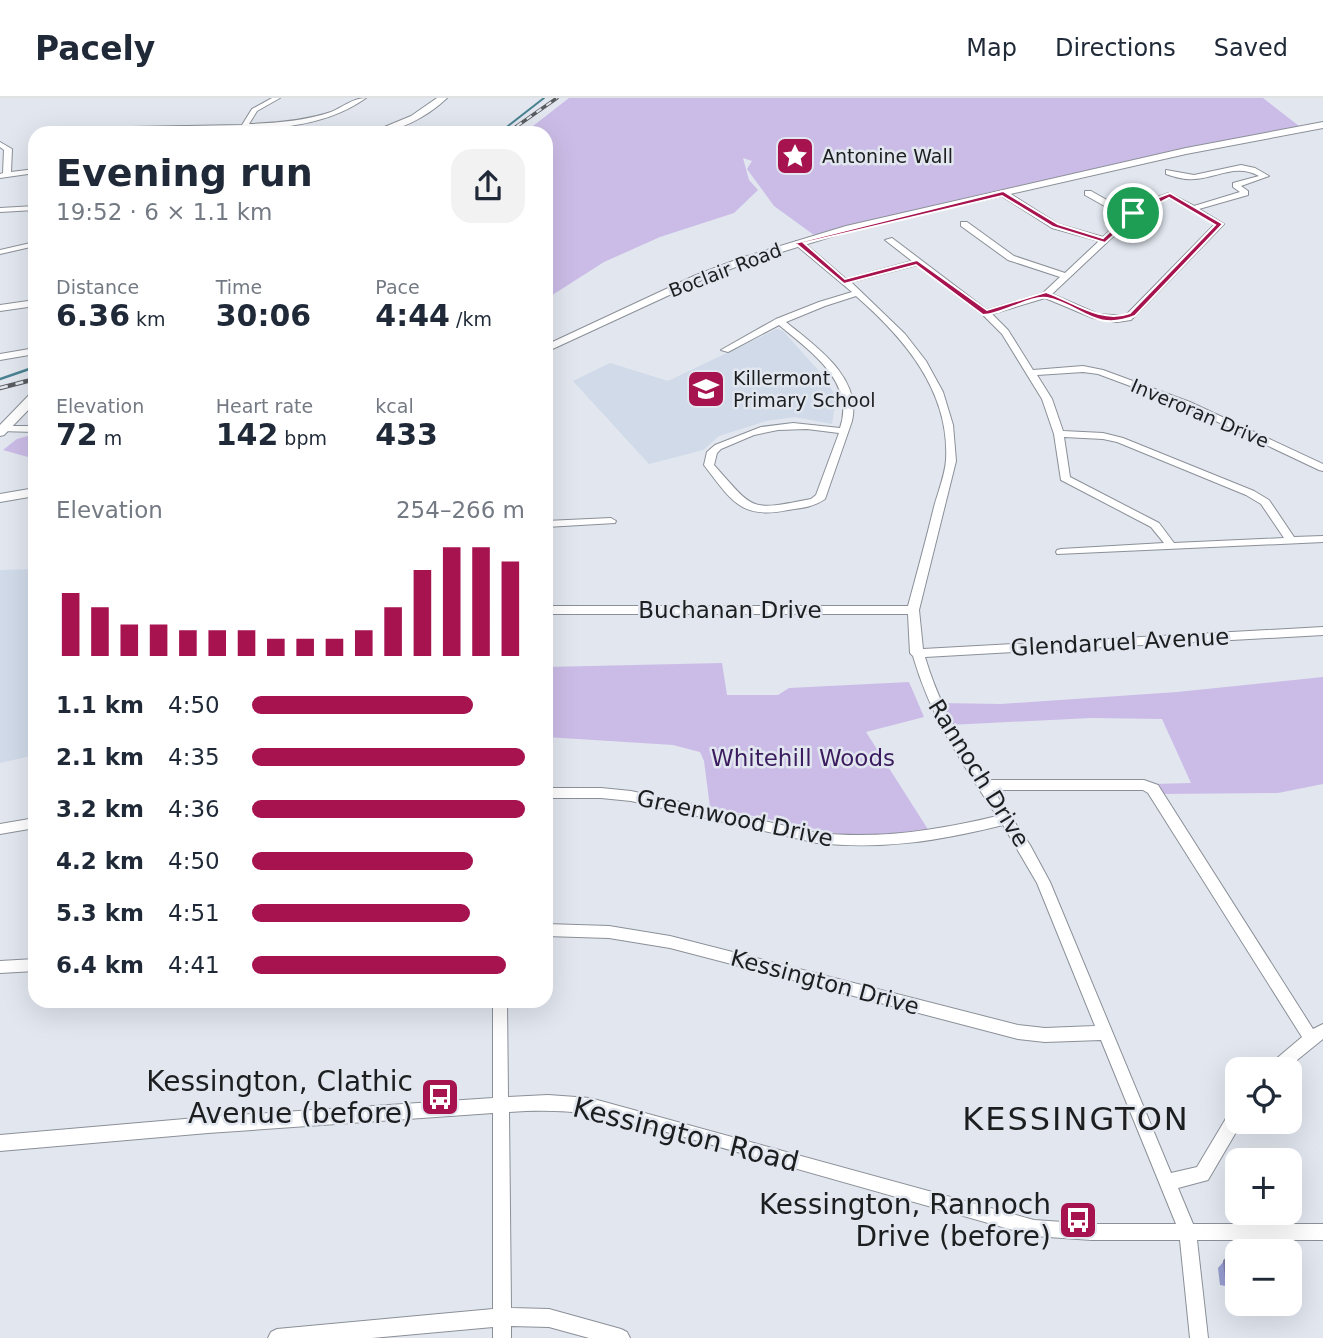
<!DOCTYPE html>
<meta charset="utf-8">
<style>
body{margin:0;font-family:"DejaVu Sans",sans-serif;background:#f2f2f3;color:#1f2937;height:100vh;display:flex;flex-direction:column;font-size:26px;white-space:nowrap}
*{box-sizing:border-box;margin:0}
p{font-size:23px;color:#747a83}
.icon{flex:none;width:38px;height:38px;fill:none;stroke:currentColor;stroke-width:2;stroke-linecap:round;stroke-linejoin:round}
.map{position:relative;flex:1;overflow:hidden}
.drawer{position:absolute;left:28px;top:28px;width:525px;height:882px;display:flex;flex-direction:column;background:#fff;border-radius:21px;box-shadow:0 7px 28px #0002}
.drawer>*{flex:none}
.buttons{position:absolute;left:1225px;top:959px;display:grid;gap:14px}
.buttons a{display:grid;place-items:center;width:77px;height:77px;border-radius:14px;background:#fff;box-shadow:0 7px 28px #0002;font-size:35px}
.pin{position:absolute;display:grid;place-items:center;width:60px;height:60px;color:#fff;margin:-30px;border:4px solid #fff;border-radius:50%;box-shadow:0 2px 7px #0007}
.round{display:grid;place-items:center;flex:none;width:74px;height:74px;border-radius:21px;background:#f2f2f3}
.head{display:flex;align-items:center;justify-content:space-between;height:119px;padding:0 28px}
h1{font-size:38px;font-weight:600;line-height:52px}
.stats{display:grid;grid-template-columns:repeat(3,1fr);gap:10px;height:119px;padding:7px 28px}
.stats div{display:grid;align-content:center}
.stats b{font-size:30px;font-weight:600}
.stats small{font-size:19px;font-weight:400}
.stats p{font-size:19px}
.chart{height:196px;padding:14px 28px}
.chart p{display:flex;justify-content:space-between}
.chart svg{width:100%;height:126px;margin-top:7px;stroke:#a6134f;stroke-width:6}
ul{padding:0 28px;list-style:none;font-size:23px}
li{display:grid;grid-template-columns:112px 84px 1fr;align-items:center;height:52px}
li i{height:18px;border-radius:9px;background:#a6134f}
header{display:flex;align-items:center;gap:42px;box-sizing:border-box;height:98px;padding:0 35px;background:#fff;border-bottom:2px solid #e0e1e3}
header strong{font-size:33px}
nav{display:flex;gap:38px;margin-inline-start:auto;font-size:24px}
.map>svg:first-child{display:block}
</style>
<header>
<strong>Pacely</strong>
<nav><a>Map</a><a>Directions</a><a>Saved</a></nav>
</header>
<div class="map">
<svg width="1323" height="1240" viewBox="0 0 1323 1240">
<rect width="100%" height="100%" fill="#e1e6ef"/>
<!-- built -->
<path fill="#d0dae8" d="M777 231 783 233 827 282 836 300 832 326 795 319 766 323 719 338 703 352 649 366 573 283 610 265 668 283Z
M35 471V657L0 665V472Z"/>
<!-- green -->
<path fill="#cbbce7" d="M569 0H1263L1299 28 981 96 814 137 774 108 747 71 752 63 743 60 749 82 758 92 734 115 660 139 604 164 546 201V104L555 99 546 103V35H524Z
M35 336V361L3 352 17 341Z
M722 565 727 597H778L789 590 909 584 924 619 866 634 929 733 866 738 844 737 710 709 704 663 700 654 673 647 546 639V569Z
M1323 579V686L1278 695 1161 696 1154 686 1191 685 1162 621 1091 620 949 627 939 605 1001 606 1177 594Z"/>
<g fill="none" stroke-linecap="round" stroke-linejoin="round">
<!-- stream-far1 -->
<path stroke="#4a8291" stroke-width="2" d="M499 35 544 0"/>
<!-- stream -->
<path stroke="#4a8291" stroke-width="2.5" d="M0 281 35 269"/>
<defs>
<path id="minor" d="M272 0H280L257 13 249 26C276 25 304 23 331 14 343 9 353 0 366 0 310 40 231 30 166 31 142 32 119 35 96 35L131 29 242 27 252 11Z
M0 44 12 51 11 74 35 71V75L0 80V76L3 75 4 52 0 49Z
M1241 67 1255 70 1269 78 1241 88 1248 93V97L1199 111 1224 126 1131 222 1117 224 1093 220 1045 200 992 216 1008 232 1033 272 1083 268 1103 272 1190 304 1323 366V373L1319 372 1184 308 1098 276 1083 274 1037 277 1052 301 1063 333 1103 335 1123 340 1254 393 1269 402 1294 439 1323 438V444L1057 456 1056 454 1057 452 1061 451 1164 445 1151 429 1061 382 1054 336 1042 301 1002 236 983 217 917 167 851 184 905 236 926 263 943 294 953 327 956 363 919 512 923 551 1323 529V537L925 559C938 604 960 643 987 682H1144L1158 687 1313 931 1323 926V941L1286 971H1267L1270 966 1302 939 1148 695 1143 692H993L1030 747 1050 784 1171 1075 1197 1069 1231 1012 1237 1010V1024H1242L1208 1082 1178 1090 1193 1126H1323V1142H1197L1208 1240H1190L1180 1142H1092L1034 1138 624 1022C583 1013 550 1011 509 1014L511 1210 549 1211 621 1231 627 1234 630 1240H589L549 1229 511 1228V1240H493V1229L372 1240H268L271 1234 277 1231 493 1211V1015L208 1035 0 1053V1037L208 1019 493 1000V903H507L508 999 548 997 590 1000 1034 1122 1092 1126H1176L1101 942 1045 944 1018 941 670 850 609 840 546 838V826L609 828 670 838 1018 927 1045 930 1095 928 1037 785 1003 727C939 743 883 752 817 745L631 703 601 700H546V690H601L631 693 817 735C881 741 935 733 997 718 963 667 930 618 913 558L910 555 908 516H546V508H908C917 475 926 442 934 409 938 394 945 377 946 362 950 293 904 240 856 198L825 208 786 224C815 248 862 279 852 323L825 401C814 409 801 410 788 412 741 422 731 402 704 367L707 354 715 347 761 329 793 325 840 330C856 284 810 253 779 227L728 254 721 252 776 221 819 204 852 194 796 147V143H802L846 181 912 163 885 142 892 140 987 212 1043 195 1060 179 1008 162 961 128V124H967L1014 158 1065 175 1099 143 1052 130 1000 97V93H1006L1058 126 1103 139 1128 116 1108 110 1085 97V93H1091L1114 106 1132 112 1144 104 1169 95 1194 108 1240 94 1233 89V85L1259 78C1236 65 1217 80 1194 81 1184 82 1175 79 1166 76V72L1194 77ZM1169 100 1215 126 1125 218 1098 216 1052 196 1136 117 1150 108ZM807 331 839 335 816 397 811 401C749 413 755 413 714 367L717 355 721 351 754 337 778 332ZM1064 339 1103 341 1117 344 1246 397 1261 406 1284 440 1174 445 1159 425 1070 379Z
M35 108V112L0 114V110Z
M35 144V148L0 156V152Z
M35 202V208L0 213V207Z
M3 328H35V334L0 333V329Z
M611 420 616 423 615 425 546 429V423Z
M35 720V730L0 736V726Z
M35 861V873L0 875V863Z"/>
<path id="major" d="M437 0H447C427 19 397 35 370 35L411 18Z
M1323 24V30L1186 56 853 132 749 164 704 181 546 254V247L696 177 741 160 846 128 1186 50Z
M35 250V256L0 262V256Z
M35 294V305L4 337 0 338V327L31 295Z
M35 390V398L0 404V396Z"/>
</defs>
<!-- minor casing -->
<use href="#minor" stroke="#8b9098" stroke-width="2"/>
<!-- major casing -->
<use href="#major" stroke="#8b9098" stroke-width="2"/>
<!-- minor -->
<use href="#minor" fill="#fff" fill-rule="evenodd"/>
<!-- major -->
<use href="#major" fill="#fff" fill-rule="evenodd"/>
<defs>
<path id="rail-far1" d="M507 35 557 0"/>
<path id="rail" d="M0 290 35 281"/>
</defs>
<!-- rail-far1 casing -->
<use href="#rail-far1" stroke="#595c60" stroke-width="3.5"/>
<!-- rail casing -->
<use href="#rail" stroke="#595c60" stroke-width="4.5"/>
<!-- rail-far1 -->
<use href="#rail-far1" stroke="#e1e6ef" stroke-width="2" stroke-dasharray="6" stroke-linecap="butt"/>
<!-- rail -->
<use href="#rail" stroke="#e1e6ef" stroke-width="2.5" stroke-dasharray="8" stroke-linecap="butt"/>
</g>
<!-- wall -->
<path fill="#979dcf" d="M35 430V448L30 439Z
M1230 1156H1237V1190L1220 1187 1218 1170Z"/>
<!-- building -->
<path fill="#b0b6f1" stroke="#7b7fa9" stroke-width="2" d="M35 430V439H30Z
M1230 1156H1237V1182L1226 1180 1224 1163Z"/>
<!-- route -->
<path fill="#a6134f" stroke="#fff" stroke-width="2" fill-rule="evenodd" d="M1003 93 1058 126 1103 140C1124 120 1142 104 1170 95L1223 126 1135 218C1094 235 1080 206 1047 200 1030 197 1002 217 983 217L916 167 844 186 795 145ZM1002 98 1053 129 1105 145 1136 117 1169 100 1215 127 1130 215C1101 226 1072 203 1046 194L987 212 917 162 845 181 804 145Z"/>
<!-- icons -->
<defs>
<symbol id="sight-square" viewBox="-11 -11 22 22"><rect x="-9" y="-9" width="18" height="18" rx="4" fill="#a6134f" stroke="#e1e6ef"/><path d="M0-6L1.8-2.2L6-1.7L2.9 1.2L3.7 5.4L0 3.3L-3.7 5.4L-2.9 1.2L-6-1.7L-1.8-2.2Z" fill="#fff"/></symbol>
<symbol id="school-square" viewBox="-11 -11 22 22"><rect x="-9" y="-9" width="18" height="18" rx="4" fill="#a6134f" stroke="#e1e6ef"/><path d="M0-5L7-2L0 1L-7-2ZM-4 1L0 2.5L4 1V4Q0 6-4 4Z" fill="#fff"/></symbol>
<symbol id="bus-square" viewBox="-11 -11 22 22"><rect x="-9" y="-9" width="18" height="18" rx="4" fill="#a6134f" stroke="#e1e6ef"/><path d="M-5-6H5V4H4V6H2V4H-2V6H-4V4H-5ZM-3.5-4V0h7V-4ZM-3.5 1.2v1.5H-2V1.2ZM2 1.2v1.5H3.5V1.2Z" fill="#fff"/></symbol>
</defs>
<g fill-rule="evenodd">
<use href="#sight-square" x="773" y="36" width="44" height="44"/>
<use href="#school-square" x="684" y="269" width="44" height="44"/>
<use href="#bus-square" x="418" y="977" width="44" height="44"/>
<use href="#bus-square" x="1056" y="1100" width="44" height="44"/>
</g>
<g text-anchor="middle" stroke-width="5" stroke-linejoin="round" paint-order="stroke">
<!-- far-poi labels -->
<g font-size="19" fill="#1c1e20" stroke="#e1e6ef" text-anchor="start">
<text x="822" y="65">Antonine Wall</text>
<text x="733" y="287">Killermont<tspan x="733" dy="22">Primary School</tspan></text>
</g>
<!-- far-street labels -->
<g font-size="19" fill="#1c1e20" stroke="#e1e6ef">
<text transform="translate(725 172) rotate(-21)" y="7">Boclair Road</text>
<text transform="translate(1200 315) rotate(23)" y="7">Inveroran Drive</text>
</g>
<!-- street labels -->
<g font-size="23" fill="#1c1e20" stroke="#e1e6ef">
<text x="730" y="520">Buchanan Drive</text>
<text transform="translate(1120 544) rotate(-3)" y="8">Glendaruel Avenue</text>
<text transform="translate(979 675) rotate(58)" y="8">Rannoch Drive</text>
<text transform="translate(735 720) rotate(12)" y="8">Greenwood Drive</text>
<text transform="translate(825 884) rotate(15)" y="8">Kessington Drive</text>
</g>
<!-- park labels -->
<g font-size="23" fill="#3b1d5f" stroke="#e1e6ef">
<text x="803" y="668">Whitehill Woods</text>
</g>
<!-- near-poi labels -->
<g font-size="28" fill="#1c1e20" stroke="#e1e6ef" text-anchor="end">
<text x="413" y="993">Kessington, Clathic<tspan x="413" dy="32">Avenue (before)</tspan></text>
<text x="1051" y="1116">Kessington, Rannoch<tspan x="1051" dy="32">Drive (before)</tspan></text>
</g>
<!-- near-street labels -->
<g font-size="28" fill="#1c1e20" stroke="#e1e6ef">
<text transform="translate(686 1036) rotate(14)" y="10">Kessington Road</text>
</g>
<!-- near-quarter labels -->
<g font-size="32" letter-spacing="2" fill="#1c1e20" stroke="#e1e6ef">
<text x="1076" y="1032">KESSINGTON</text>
</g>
</g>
</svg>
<div class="buttons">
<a><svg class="icon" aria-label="locate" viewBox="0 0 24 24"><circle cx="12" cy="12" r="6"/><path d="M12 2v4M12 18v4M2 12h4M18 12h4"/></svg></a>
<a>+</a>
<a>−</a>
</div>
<div class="pin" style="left:1133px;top:115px;background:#1e9e55"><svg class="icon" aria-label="arrive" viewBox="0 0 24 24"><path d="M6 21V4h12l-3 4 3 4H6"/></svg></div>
<section class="drawer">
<div class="head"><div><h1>Evening run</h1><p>19:52 · 6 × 1.1 km</p></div><a class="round"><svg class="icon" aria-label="share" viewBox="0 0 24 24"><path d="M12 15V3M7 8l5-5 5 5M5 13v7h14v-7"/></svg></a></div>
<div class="stats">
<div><p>Distance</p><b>6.36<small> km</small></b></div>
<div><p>Time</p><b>30:06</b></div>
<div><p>Pace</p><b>4:44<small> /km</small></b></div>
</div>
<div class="stats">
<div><p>Elevation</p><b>72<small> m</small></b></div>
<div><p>Heart rate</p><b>142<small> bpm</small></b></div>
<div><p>kcal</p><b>433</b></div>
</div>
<div class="chart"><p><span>Elevation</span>254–266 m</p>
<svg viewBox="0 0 160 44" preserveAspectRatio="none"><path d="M5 44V22M15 44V27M25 44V33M35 44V33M45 44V35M55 44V35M65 44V35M75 44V38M85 44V38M95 44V38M105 44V35M115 44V27M125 44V14M135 44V6M145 44V6M155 44V11"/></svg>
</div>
<ul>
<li><b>1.1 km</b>4:50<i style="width:81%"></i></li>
<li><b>2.1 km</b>4:35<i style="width:100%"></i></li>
<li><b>3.2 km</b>4:36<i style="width:100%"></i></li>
<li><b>4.2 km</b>4:50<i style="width:81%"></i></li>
<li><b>5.3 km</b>4:51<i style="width:80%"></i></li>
<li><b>6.4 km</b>4:41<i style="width:93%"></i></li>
</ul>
</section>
</div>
